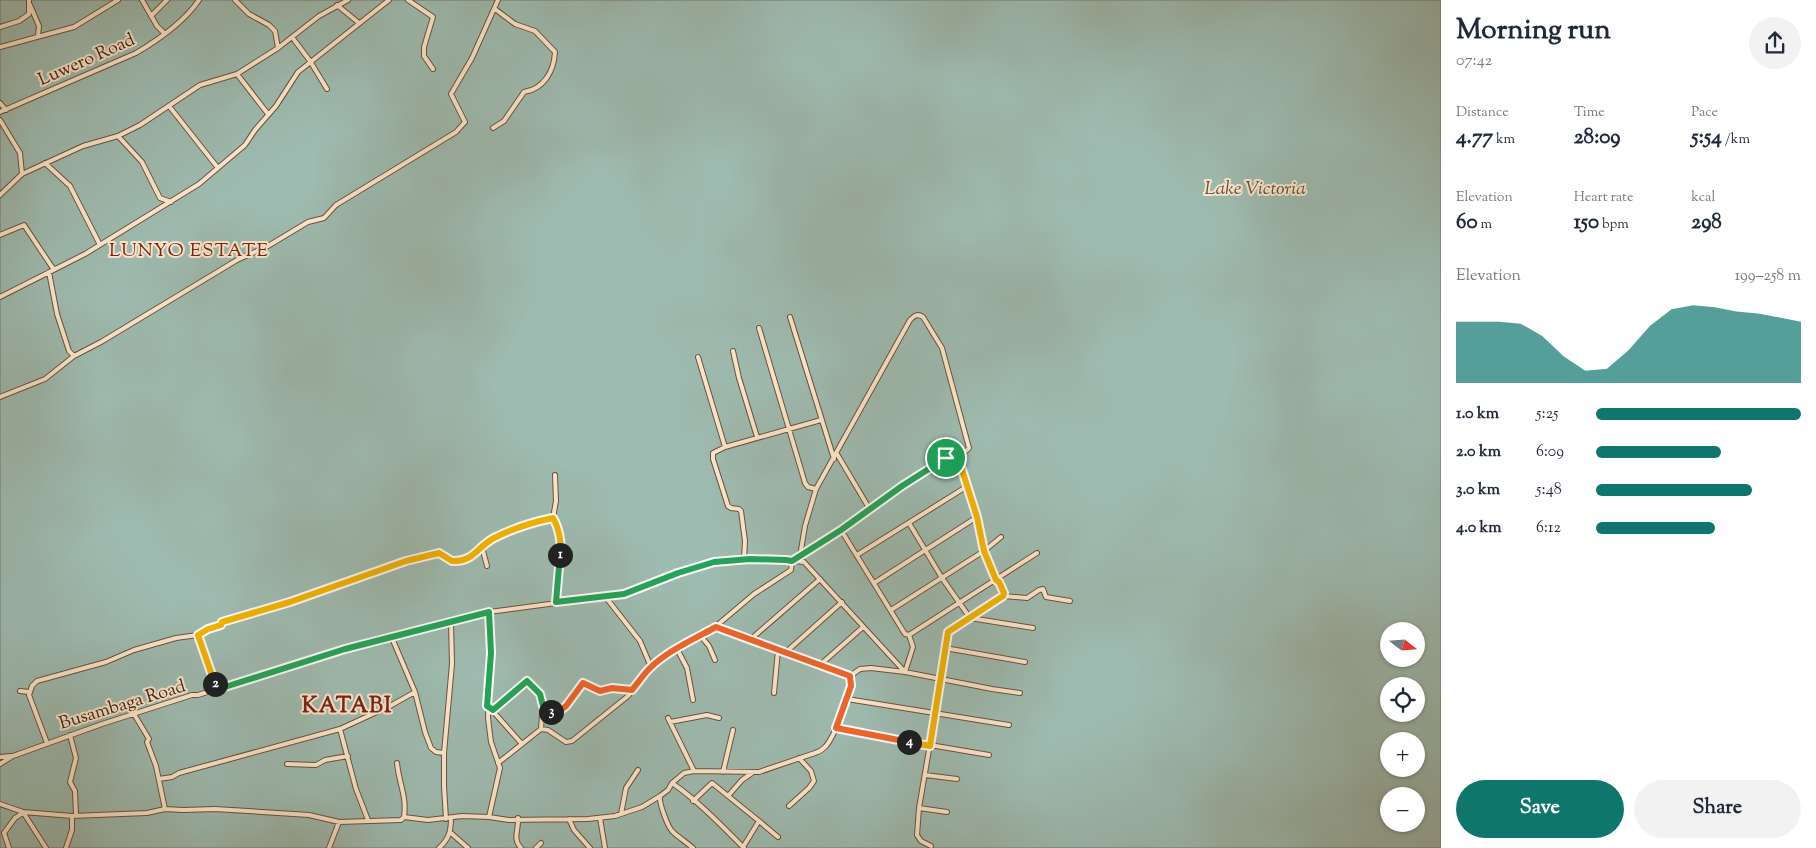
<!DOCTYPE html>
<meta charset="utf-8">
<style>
body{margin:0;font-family:"Sorts Mill Goudy",serif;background:#f2f2f3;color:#1f2937;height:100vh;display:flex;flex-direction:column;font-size:19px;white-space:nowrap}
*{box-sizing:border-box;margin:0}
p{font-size:16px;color:#747a83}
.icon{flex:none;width:28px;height:28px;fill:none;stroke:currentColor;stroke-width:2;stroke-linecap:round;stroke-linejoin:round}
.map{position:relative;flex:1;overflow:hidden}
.side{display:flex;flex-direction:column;background:#fff;width:375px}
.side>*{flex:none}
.needle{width:32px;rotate:107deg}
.tools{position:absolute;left:1380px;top:622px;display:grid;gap:10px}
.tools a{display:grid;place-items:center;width:45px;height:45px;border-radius:50%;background:#fff;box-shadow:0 1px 4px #0004;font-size:25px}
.pin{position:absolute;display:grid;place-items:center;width:42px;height:42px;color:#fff;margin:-21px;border:2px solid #fff;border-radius:50%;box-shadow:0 1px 5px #0007}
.km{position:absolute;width:25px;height:25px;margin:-12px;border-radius:50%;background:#222;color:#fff;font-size:14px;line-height:25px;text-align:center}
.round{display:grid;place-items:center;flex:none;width:52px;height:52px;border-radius:26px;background:#f2f2f3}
.head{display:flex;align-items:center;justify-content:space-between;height:85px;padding:0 15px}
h1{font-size:28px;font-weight:700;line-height:38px}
.stats{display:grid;grid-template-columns:repeat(3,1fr);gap:8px;height:85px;padding:5px 15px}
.stats div{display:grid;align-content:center}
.stats b{font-size:21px;font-weight:700}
.stats small{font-size:14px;font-weight:400}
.stats p{font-size:14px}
.chart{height:140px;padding:10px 15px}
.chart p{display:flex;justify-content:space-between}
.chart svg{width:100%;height:90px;margin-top:5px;fill:#0f766e;opacity:.7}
.cta{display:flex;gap:10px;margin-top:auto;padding:10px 15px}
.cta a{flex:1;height:58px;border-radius:30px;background:#0f766e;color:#fff;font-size:20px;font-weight:700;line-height:58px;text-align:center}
.cta a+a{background:#f2f2f3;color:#1f2937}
ul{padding:0 15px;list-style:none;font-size:16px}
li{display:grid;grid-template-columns:80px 60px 1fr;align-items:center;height:38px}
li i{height:12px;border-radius:6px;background:#0f766e}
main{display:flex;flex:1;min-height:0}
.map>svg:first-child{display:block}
</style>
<main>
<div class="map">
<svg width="1441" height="848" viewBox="0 0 1441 848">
<rect width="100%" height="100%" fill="#fadcb3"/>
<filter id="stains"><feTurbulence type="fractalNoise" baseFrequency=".004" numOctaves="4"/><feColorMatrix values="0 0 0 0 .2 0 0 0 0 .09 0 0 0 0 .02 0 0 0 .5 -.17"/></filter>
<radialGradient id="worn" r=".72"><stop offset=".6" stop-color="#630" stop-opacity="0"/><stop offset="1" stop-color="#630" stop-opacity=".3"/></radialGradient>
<!-- water -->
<path fill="#9ebbb1" stroke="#777d73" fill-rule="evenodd" d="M0 0H1441V848H0ZM1389 631H1416V659H1389ZM1389 686H1416V714H1389ZM1389 741H1416V769H1389ZM1389 796H1416V824H1389Z"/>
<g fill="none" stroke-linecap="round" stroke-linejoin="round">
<defs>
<path id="minor" d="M142 0 157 26 164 33
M235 0 249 14 269 25 275 31 278 48
M408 0 433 17 424 47V56L433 69
M30 5 39 26 38 36
M337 5 359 23
M151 16 167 0
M0 27 19 21 29 14V0
M292 37 310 61 327 89
M0 47 74 27 118 0
M237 74 268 114
M0 103 6 110
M169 106 218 168
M0 112 136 53C158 40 184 22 199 0
M0 120 20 153 22 174
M493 128 504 121 524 92C544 89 554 71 555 52L535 31 515 24 495 9
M118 136 142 162 160 198 171 202
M45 163 70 186 100 245
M0 195 22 174 83 146 118 136 140 125 200 85 237 74 278 48 319 16 348 0
M0 235 24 225 52 267 54 269
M49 272 57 314 69 351 74 356
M0 297 85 254 199 184 245 145 255 130 276 106 298 72 389 0
M790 317 834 459
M759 328 805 483 808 487 816 489
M733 351 739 378 757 437
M698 357 725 447
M0 397 45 379 74 356 101 342 237 260 268 246 308 222 324 218 336 205 456 132 465 122 451 94 472 58 498 0
M837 454 869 508
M553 518 556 501 555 475
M909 523 942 578 970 618 1033 628
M482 547 487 566
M857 555 966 487
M800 556 805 526 816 489 910 320C914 316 917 313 923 317L942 348 969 448 966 451C920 467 880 500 841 530
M744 559 745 541 741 511 739 509 731 508 728 506 713 459V453L725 447 821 420
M792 561 841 530 905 634 909 635 1037 553
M874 583 977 517
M604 595 640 641 651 667
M1003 596 1027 598 1039 590 1043 589 1046 597 1070 601
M891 610 984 551 977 517 957 454
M489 612 491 653 488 718 491 742 500 768 489 817
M700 635 709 646 715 660
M392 638 415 692 425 732 431 748 436 752 444 753V786L446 819
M751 639 820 579
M945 648 1025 662
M677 649 687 668 693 700
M786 652 842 602
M820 665 863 627
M850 676 860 669 871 668 905 672 992 689 1020 693
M216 689 198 635 208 629 221 625C226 618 237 617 245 616L340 586 406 561 439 553 452 561C474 562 477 547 494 538 512 529 533 522 553 518 566 539 558 578 556 602
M20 691 29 692
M774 693 778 650
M847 699 1009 725
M491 709 522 744
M493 710 526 681C540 690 539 702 550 712L562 709 566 706 583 683 600 691 612 688 632 690
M134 714 149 739 147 742 156 766 165 809
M668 718 694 771
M670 722 707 715 719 718
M340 729 356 789 368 820
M541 729 542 714 545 711 550 712
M836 729 989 755
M70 735 76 758 70 782 75 791 76 815
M47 743 29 695 32 686 37 681 106 662 134 650 176 638 198 635
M444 753 452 664 451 622
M0 757 11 756
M397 763C399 784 407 796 404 817
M498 763 541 729 548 730 566 742 572 741 628 696 651 667 684 645 715 627
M0 764 13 756 102 724 192 695H198L345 649 489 612 624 594 678 573 713 562 750 559 786 560 804 562 905 672 913 647 909 635
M287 764 316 765 325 760 348 756
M723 772 733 730
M925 775 957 779
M159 779 172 777 179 773 340 729 390 706 415 692
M672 783 684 773 694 771 759 772 815 753C819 752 822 750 825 747 833 739 851 696 851 684 852 680 851 679 850 676L715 627 754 594 791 570 792 561
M660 796C659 803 668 829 674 833 680 838 687 843 693 848
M728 796 742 780 752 773
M693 801 712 783 759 821 743 847
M0 804 23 812 72 816 147 813 165 809 183 810 215 809 309 815 339 822 401 820 404 817 428 820 462 816 489 817 509 820 588 819 615 816 642 807 660 796 668 790 672 783C697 800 722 826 744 848
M789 806 809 788 814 781 811 771 799 758
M919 808 947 812
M23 812 46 848
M621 814 626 788 638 770
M518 818C519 830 512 839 521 848
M600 818 605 848
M569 819 574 830 590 848
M759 821 778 837
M451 833 468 848
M931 846 921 841 917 835 919 808 941 680 947 634 949 630 1003 596 1004 593 999 582 996 580 984 551 1001 537
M9 848 4 833 15 818 23 813
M66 848 72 830V816
M329 848 339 822
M439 848C449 839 451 831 451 818
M536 848 541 843"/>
</defs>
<!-- minor casing -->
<use href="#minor" stroke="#6c503d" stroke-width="6"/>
<!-- minor -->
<use href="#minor" stroke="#fce8ce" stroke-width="4"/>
</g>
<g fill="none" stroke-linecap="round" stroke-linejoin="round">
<defs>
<path id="split-1" d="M560 555 556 602 624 594 678 573 714 562 750 559 786 560 792 561 841 530 902 486 946 458"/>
<path id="split-2" d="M215 684 198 635 208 629 221 625 222 622 290 602 406 561 439 553 452 561C474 562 477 547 494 538 512 529 533 522 553 518 559 528 562 544 560 555"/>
<path id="split-3" d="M215 684 216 689 228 686 345 649 489 612 491 653 487 706 493 710 527 681 540 694 543 706 551 712"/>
<path id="split-4" d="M551 712 562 709 566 706 583 683 600 691 612 688 632 690C638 683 643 675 649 669 667 651 694 639 716 627L850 676 851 686 836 728 909 742"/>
<path id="split-5" d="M909 742 930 746 948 632 1003 596 1004 593 999 582 996 580 984 551 977 517 957 454 946 458"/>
</defs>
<!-- split-1 casing -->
<use href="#split-1" stroke="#fff" stroke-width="10"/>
<!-- split-2 casing -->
<use href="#split-2" stroke="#fff" stroke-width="10"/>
<!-- split-3 casing -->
<use href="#split-3" stroke="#fff" stroke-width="10"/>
<!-- split-4 casing -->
<use href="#split-4" stroke="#fff" stroke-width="10"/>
<!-- split-5 casing -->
<use href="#split-5" stroke="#fff" stroke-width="10"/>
<!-- split-1 -->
<use href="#split-1" stroke="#22a559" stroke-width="6"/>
<!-- split-2 -->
<use href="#split-2" stroke="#f5b400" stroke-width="6"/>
<!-- split-3 -->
<use href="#split-3" stroke="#22a559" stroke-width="6"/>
<!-- split-4 -->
<use href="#split-4" stroke="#f0652b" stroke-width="6"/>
<!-- split-5 -->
<use href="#split-5" stroke="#f5b400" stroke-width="6"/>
</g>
<g text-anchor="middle" stroke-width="4" stroke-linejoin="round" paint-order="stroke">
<!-- street labels -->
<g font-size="18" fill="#3d2116" stroke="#fce8ce">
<text transform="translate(86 59) rotate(-24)" y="6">Luwero Road</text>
<text transform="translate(122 704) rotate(-17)" y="6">Busambaga Road</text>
</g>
<!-- water labels -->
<g font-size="19" font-style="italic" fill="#5a4f44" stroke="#fce8ce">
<text x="1255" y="194">Lake Victoria</text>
</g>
<!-- neighbourhood labels -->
<g font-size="19" letter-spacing="1" fill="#7a1f14" stroke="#fce8ce">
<text x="189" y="256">LUNYO ESTATE</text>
</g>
<!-- district labels -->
<g font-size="22" font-weight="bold" letter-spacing="1" fill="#7a1f14" stroke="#fce8ce">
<text x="347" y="712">KATABI</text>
</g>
</g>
<rect width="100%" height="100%" filter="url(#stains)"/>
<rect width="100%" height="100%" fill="url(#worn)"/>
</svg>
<div class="tools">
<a><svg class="needle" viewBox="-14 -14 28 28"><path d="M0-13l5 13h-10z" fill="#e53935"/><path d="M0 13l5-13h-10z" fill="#747a83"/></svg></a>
<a><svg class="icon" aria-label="locate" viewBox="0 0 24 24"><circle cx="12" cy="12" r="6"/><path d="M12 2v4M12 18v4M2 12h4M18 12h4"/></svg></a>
<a>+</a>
<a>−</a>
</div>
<div class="pin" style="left:946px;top:458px;background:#1e9e55"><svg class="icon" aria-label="arrive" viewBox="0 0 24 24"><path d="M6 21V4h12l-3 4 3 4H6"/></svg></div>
<b class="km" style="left:560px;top:555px">1</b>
<b class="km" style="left:215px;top:684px">2</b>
<b class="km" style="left:551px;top:712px">3</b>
<b class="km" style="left:909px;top:742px">4</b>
</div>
<section class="side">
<div class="head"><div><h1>Morning run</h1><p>07:42</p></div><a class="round"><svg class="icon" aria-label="share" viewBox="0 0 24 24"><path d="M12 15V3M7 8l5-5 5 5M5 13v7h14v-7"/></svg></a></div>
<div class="stats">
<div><p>Distance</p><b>4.77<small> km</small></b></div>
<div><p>Time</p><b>28:09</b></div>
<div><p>Pace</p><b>5:54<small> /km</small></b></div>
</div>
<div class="stats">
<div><p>Elevation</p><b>60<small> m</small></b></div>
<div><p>Heart rate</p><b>150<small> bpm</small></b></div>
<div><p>kcal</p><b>298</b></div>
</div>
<div class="chart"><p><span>Elevation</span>199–258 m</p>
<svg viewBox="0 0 160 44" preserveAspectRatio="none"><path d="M0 44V14L10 14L20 14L30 15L40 21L50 31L60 38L70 37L80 28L90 16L100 8L110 6L120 7L130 9L140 10L150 12L160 14V44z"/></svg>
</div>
<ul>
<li><b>1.0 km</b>5:25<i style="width:100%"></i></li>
<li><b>2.0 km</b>6:09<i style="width:61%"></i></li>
<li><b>3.0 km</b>5:48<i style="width:76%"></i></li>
<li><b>4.0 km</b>6:12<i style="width:58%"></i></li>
</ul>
<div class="cta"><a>Save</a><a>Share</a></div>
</section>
</main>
